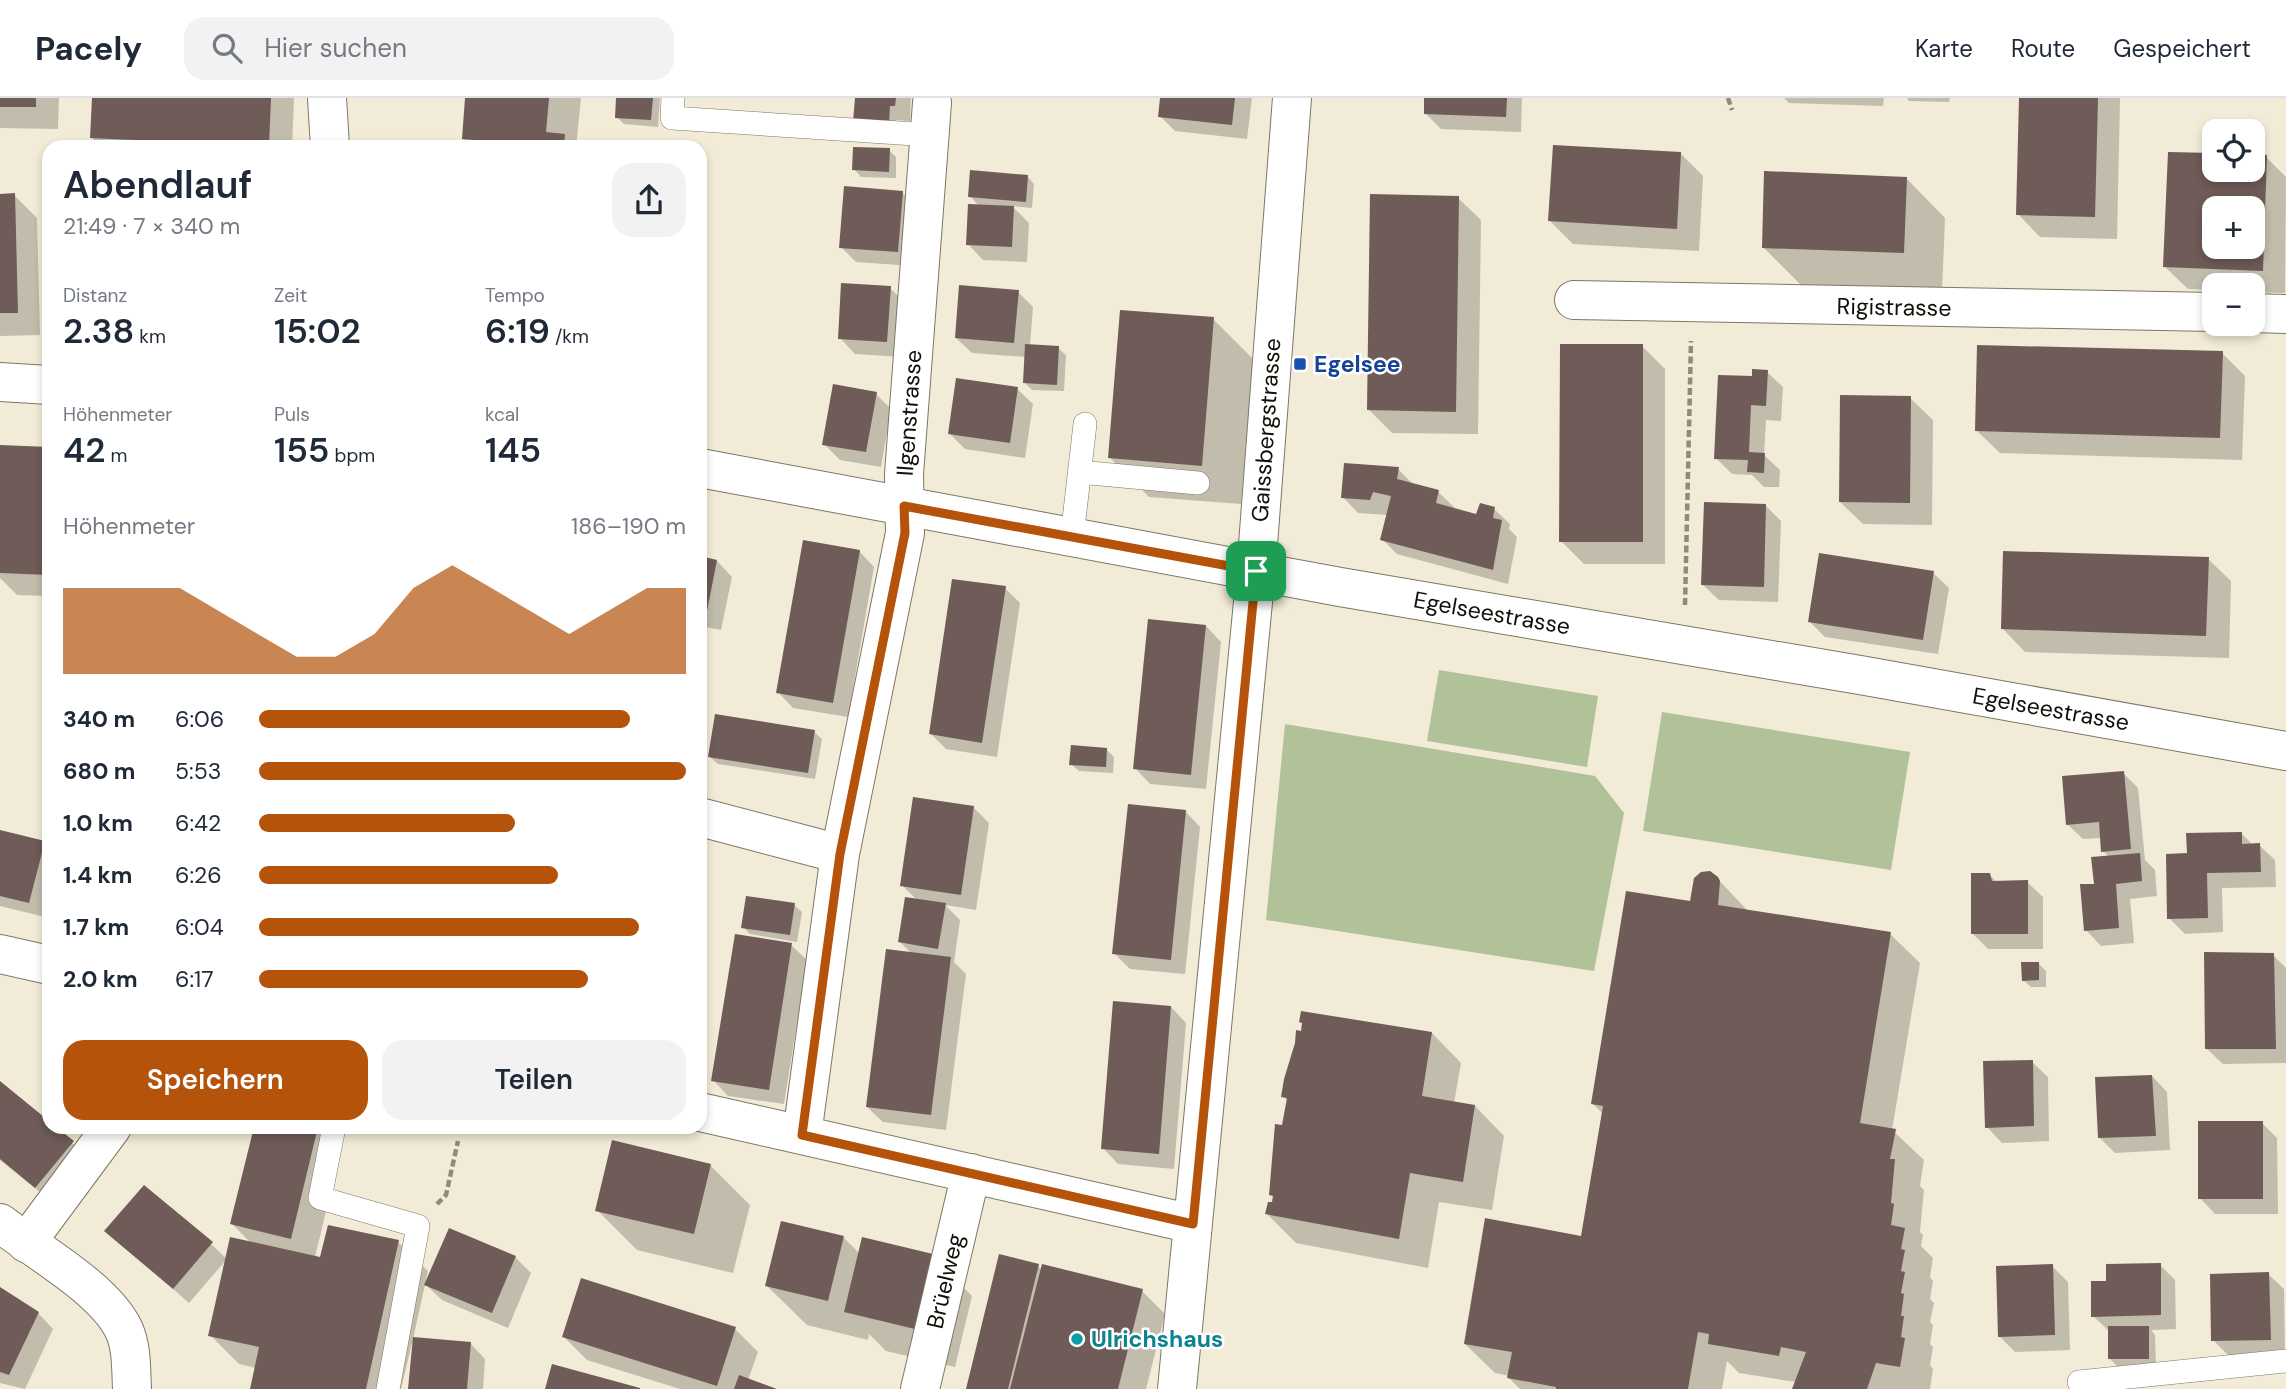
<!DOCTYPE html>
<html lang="de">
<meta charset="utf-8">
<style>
body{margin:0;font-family:"DM Sans",sans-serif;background:#f2f2f3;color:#1f2937;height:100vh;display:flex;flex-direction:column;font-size:26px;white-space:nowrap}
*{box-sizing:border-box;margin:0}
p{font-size:23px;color:#747a83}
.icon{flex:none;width:38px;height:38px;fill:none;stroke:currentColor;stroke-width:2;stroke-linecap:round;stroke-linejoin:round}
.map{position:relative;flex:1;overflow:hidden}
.side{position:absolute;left:42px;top:42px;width:665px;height:994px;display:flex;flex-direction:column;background:#fff;border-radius:21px;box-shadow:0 4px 10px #0003}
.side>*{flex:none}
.buttons{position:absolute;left:2202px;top:21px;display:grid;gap:14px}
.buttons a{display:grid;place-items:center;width:63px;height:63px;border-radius:14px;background:#fff;box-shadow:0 4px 10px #0003;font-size:35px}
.pin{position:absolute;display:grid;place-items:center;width:60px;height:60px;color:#fff;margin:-30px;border-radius:14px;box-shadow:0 4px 10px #0006}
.round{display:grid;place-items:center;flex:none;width:74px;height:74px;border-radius:21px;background:#f2f2f3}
.headline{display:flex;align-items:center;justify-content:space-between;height:119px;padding:0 21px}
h1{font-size:38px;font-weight:600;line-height:52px}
.figures{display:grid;grid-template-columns:repeat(3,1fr);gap:10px;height:119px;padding:7px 21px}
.figures div{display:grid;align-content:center}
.figures b{font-size:35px;font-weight:600}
.figures small{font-size:19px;font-weight:400}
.figures p{font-size:19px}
.chart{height:196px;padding:14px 21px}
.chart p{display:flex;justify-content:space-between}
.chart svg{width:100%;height:126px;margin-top:7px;fill:#b45309;opacity:.7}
.cta{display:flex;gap:14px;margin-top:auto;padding:14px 21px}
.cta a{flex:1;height:80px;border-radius:21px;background:#b45309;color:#fff;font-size:28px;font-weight:600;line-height:80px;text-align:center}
.cta a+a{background:#f2f2f3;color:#1f2937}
ul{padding:0 21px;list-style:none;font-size:23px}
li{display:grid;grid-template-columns:112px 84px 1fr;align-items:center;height:52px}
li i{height:18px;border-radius:9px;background:#b45309}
header{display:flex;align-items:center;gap:42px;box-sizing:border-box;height:98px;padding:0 35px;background:#fff;border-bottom:2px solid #e0e1e3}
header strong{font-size:33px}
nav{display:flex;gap:38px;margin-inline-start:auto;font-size:24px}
.search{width:490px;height:63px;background:#f2f2f3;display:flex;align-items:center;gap:18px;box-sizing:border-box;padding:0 24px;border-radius:21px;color:#747a83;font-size:26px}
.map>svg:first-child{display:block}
</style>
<header>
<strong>Pacely</strong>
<div class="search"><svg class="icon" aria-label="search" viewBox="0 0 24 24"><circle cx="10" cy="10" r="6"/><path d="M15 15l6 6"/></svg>Hier suchen</div>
<nav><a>Karte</a><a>Route</a><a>Gespeichert</a></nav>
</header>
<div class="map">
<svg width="2286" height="1291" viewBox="0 0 2286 1291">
<rect width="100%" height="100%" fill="#f2ebd7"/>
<!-- green -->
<path fill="#b1c298" d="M1439 572 1598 598 1587 669 1427 643Z
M1662 614 1910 654 1891 772 1643 733Z
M1285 626 1595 678 1624 715 1594 873 1266 822Z"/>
<!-- shadow -->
<path fill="#0003" fill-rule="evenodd" d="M0 0H59L58 31 0 30Z
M94 0H294L292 49H101L92 40Z
M467 0H581L576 49H472L463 41Z
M618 0H660L658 29 624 26 617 19Z
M857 0H911L910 23 896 22V32Z
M1162 0H1252L1247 41 1175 33 1160 18Z
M1426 0H1522L1521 34 1441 31 1425 15Z
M1784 0H1884L1883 8 1789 5Z
M1907 0H1950L1949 4 1909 3Z
M2021 0H2120L2117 141 2040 139 2018 116Z
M889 52 896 59V80L861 79 854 71Z
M1680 55 1703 78 1699 153 1573 146 1550 123Z
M2266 59 2286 79 2285 195 2252 194V187H2214V192L2188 191 2165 169 2214 72H2252ZM2214 110H2252V149H2214Z
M1027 78 1034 86 1032 110 1012 108 1029 125 1027 164 983 162 968 146 979 108 970 98Z
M1906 80 1945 120 1942 193 1803 189 1763 149Z
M902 95 918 110 913 168 856 164 841 149Z
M0 97H14L37 120 40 237 0 238Z
M1458 100 1481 122 1478 336 1392 335 1369 312Z
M890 190 905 205 902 259 855 256 840 240Z
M1018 194 1033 209 1030 248 1058 250 1066 257 1064 293 1032 292 1025 285 1026 259 972 255 956 240Z
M1213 221 1253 261 1241 406 1149 399 1110 360Z
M1642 248 1665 271V466H1584L1561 443Z
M2222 255 2245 278 2242 362 2000 355 1977 333Z
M1767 274 1783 289 1781 323 1766 322 1764 357 1780 372 1779 389H1764L1752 377 1732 376 1716 360 1754 280Z
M1017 291 1033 306 1025 360 965 351 950 336Z
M876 296 891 311 881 369 840 362 824 346Z
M1910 300 1933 322 1932 427 1863 426 1840 404Z
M0 349 49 351V498L17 497 0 480Z
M1398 371 1414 387 1438 394 1454 409 1453 412 1478 418 1494 411 1510 426 1509 431 1517 439 1508 486 1397 456 1382 441 1388 417 1358 415 1343 399Z
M1766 408 1781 423 1778 504 1719 502 1703 487Z
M859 453 874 469 848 619 793 610 778 594Z
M700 460 717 463 732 479 721 532 700 528Z
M2208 461 2231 483 2229 560 2025 554 2003 531Z
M1933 475 1949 490 1938 556 1825 539 1810 524Z
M1005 490 1020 505 997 659 946 651 931 636Z
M1206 528 1221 544 1206 691 1150 686 1135 670Z
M814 634 822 641 815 681 718 666 710 659Z
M1106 651 1114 659 1113 675 1079 673 1071 666Z
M2123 675 2138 690 2145 762 2155 772 2157 798 2130 801 2134 845 2101 848 2086 832 2096 787 2109 759 2103 753 2102 740 2083 741 2067 726Z
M974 710 989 725 976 812 945 807 960 822 954 864 966 876 946 1032 883 1024 867 1009 912 856 900 844 917 802 902 787Z
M1185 713 1200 729 1185 876 1130 871 1114 855Z
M0 733 44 745 49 749V802L45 819 0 808Z
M2242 736 2253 747H2259L2275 762 2276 789 2222 790 2223 834 2185 836 2169 820 2189 757Z
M1714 777 1748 813 1890 836 1920 865 1892 1032 1924 1062 1920 1088 1924 1092 1920 1134 1923 1137 1921 1148 1933 1160 1930 1179 1933 1183 1930 1201 1934 1205 1930 1224 1933 1227 1930 1246 1933 1249 1930 1267 1933 1271 1930 1291H1794L1796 1284 1739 1275 1727 1263 1722 1291H1520L1509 1280 1510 1278 1495 1275 1465 1246 1583 1140 1603 1016 1593 1006 1692 805Z
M1989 777 1997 784H2027L2043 799V851H1988L1973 836Z
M794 807 802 814 797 844 750 836 743 829Z
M791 847 807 862 784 1006 728 998 713 982Z
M2273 857 2286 870V965L2223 966 2207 951Z
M2038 865 2046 873V889H2031L2023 882Z
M1171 909 1186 925 1174 1071 1118 1066 1103 1050Z
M1432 935 1461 965 1454 1005 1475 1008 1504 1038 1492 1112 1439 1104 1428 1170 1296 1145 1267 1116 1273 1106 1275 1100 1271 1096 1288 1003 1283 998Z
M2032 964 2048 979 2049 1043 2002 1045 1987 1029Z
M2152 978 2167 994 2170 1052 2115 1055 2100 1040Z
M0 986 49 1026V1029H53L72 1045 88 1060 52 1104 0 1062Z
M2262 1025 2277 1040 2278 1116H2215L2200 1100Z
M255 1029H318L341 1051 315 1159 322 1161 398 1144 428 1173 413 1241 470 1245 485 1261 483 1291H410L414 1245H412L401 1291H252L256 1270 239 1266 210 1237 252 1146 232 1126Z
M710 1067 750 1107 733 1175 637 1152 597 1112Z
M107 1133 211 1146 227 1161 189 1205Z
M844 1140 860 1156 932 1158 972 1198 955 1269 886 1253 869 1236 868 1242 807 1227 767 1188Z
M515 1159 531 1175 508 1230 442 1202 425 1186Z
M2160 1167 2175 1182 2176 1231 2151 1232 2155 1237 2156 1268H2117L2109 1260 2110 1234 2093 1218 2108 1184Z
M1038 1168 1042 1172 1142 1193 1165 1216 1146 1291H967Z
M2052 1168 2068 1184 2070 1252 2015 1254 1999 1238Z
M2268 1176 2284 1191 2285 1257 2229 1258 2213 1242Z
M0 1191 38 1215 53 1231 25 1291 0 1285Z
M735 1231 758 1254 748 1282 772 1291H680L587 1262 564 1239Z"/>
<!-- building -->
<path fill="#6f5b57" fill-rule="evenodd" d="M0 0H36V9H0Z
M92 0H271L269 48 90 40Z
M465 0H549L546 34 565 36 564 49H474L475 42 462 41Z
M616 0H653L651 22 615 20Z
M855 0H896L895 8H890L889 26 853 24Z
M1160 0H1235L1232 27 1158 19Z
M1424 0H1507L1506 19 1424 16Z
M2019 0H2098L2095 119 2016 117Z
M1553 47 1681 54 1677 131 1548 123Z
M853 49 890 50 889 74 852 72Z
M2168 54 2214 55V72H2252V57H2267L2263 173 2163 169ZM2214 110H2252V149H2214Z
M970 72 1028 77 1026 104 968 99Z
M1764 73 1907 79 1904 155 1762 150Z
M844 88 903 93 898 154 839 150Z
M15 95 18 215H0V96Z
M1370 96 1459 98 1456 314 1367 312Z
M968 106 1014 108 1012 149 966 147Z
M841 185 891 188 887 244 838 241Z
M959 187 1019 192 1014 245 955 240Z
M1120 212 1214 219 1202 368 1108 360Z
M1025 246 1059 248 1057 287 1023 285Z
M1560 246H1643V444H1559Z
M1977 247 2223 253 2220 340 1975 333Z
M1752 271 1768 272 1766 308 1751 307 1749 354 1765 355 1764 375 1747 374 1748 362 1714 361 1718 277 1752 278Z
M956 280 1018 289 1010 345 948 336Z
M833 286 877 294 866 354 822 347Z
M1840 297 1911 298 1910 405 1839 404Z
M0 347 49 349V477L0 475Z
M1344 365 1399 369 1397 381 1439 392 1436 405 1476 416 1480 405 1495 409 1493 420 1502 422 1493 472 1380 442 1391 398 1373 394 1370 402 1341 400Z
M1704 404 1766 406 1764 489 1701 487Z
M803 442 860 452 833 605 776 595Z
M2003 453 2209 459 2206 538 2001 531Z
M1819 455 1934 473 1923 542 1808 524Z
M700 458 717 462 706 518 700 517Z
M952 481 1006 488 982 645 929 636Z
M1148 521 1206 527 1191 677 1133 671Z
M715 616 815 632 808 675 708 659Z
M1071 647 1107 650 1106 669 1069 667Z
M2124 673 2131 751 2101 754 2099 724 2066 727 2062 678Z
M913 699 974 708 961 797 900 788Z
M1128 706 1186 712 1171 862 1112 856Z
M0 732 45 743 29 805 0 798Z
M2242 734V746L2260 745 2261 774 2207 775 2208 820 2167 821 2166 756 2187 755 2186 735Z
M2140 755 2142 783 2116 786 2119 830 2084 833 2080 786H2094L2091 759Z
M1710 773 1718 779 1720 783 1718 807 1891 834 1860 1025 1896 1031 1890 1061H1895L1891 1105 1894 1106 1891 1127 1905 1130 1901 1151 1905 1152 1901 1173 1905 1174 1901 1195 1904 1196 1901 1218H1904L1901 1239 1905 1240 1900 1269 1876 1265 1867 1291H1792L1806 1254 1781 1249 1779 1258 1708 1246 1709 1236 1698 1234 1688 1291H1556V1289L1507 1280 1512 1254 1464 1246 1485 1120 1581 1138 1603 1008 1591 1006 1626 793 1690 803 1694 780 1701 774Z
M1971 775H1990L1992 783 2028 782V836H1971Z
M746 798 795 805 790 837 741 830Z
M905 799 946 805 938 851 898 844Z
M735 836 792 845 769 992 711 983Z
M886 851 951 859 931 1017 866 1009Z
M2204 854 2274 855 2276 951H2205Z
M2021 864H2039V882L2022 883Z
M1113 903 1171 908 1159 1056 1101 1051Z
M1301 913 1432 934 1422 998 1475 1007 1463 1084 1410 1075 1399 1141 1265 1116 1268 1104H1272L1273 1098 1269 1097 1275 1026 1282 1027 1287 1000 1281 999 1284 981 1295 945 1296 932 1301 933 1302 925 1299 924Z
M2033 962 2034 1028 1985 1030 1983 963Z
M2152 977 2156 1038 2098 1040 2095 979Z
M0 983 49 1023V1029H56L74 1043 35 1090 0 1061Z
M2198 1023H2263V1101H2198Z
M254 1029H318L291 1141 230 1126Z
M612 1042 711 1066 694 1136 595 1113Z
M144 1087 213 1144 173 1191 104 1133Z
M781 1123 844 1138 828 1203 765 1188Z
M328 1127 399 1142 366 1291H250L259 1249 208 1238 230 1139 320 1159Z
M449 1130 516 1158 492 1215 424 1187Z
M862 1139 933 1156 915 1231 844 1214Z
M999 1156 1039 1166 1008 1291H966Z
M2161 1165V1217L2091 1219V1183H2106V1166Z
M1042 1166 1143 1191 1118 1291H1010Z
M2053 1166 2055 1237 1998 1239 1996 1168Z
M2269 1174 2271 1242 2211 1243 2210 1176Z
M581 1180 736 1229 717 1288 562 1239Z
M0 1189 39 1214 9 1277 0 1274Z
M2108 1228H2149V1261H2108Z
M413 1239 471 1244 467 1291H408Z
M552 1266 640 1290V1291H545Z
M739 1277 777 1291H734Z"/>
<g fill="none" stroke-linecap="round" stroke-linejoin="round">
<defs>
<path id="lane" d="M673 0 672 20 930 37
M1079 374 1198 385
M1072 439 1085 326
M334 1029 320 1100 418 1128 388 1291
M2079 1284 2286 1263"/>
<path id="street" d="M327 0 330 49
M1574 202 2214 214
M2252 215 2286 216
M700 719 840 756
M0 856 49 867
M700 1014 1193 1126
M802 1037 840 756 905 435 904 376 932 5
M26 1145 112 1029
M920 1291 971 1075
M1177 1291 1256 473 1292 0"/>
<path id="secondary" d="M0 284 49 287
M700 370 1340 489 1860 577 2286 653
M0 1125C36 1153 105 1191 124 1232 132 1250 131 1271 132 1291"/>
</defs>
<!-- lane casing -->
<use href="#lane" stroke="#7d7765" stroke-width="24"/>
<!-- street casing -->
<use href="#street" stroke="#7d7765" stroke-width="40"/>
<!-- secondary casing -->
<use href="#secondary" stroke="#7d7765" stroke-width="40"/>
<!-- path -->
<path stroke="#8f8a7c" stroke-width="4.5" stroke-dasharray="7 3.5" stroke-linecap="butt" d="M1728 0 1732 12
M1685 507 1691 243
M437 1106 446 1097 458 1043"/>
<!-- lane -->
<use href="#lane" stroke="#fff" stroke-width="23"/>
<!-- street -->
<use href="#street" stroke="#fff" stroke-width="38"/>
<!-- secondary -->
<use href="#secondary" stroke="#fff" stroke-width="38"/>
</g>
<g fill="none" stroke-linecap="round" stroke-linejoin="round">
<defs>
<path id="route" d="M904 408 1256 473 1193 1126 802 1037 840 756 905 435Z"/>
</defs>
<!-- route casing -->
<use href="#route" stroke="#fff" stroke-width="14"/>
<!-- route -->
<use href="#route" stroke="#b45309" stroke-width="9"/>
</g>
<!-- markers -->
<rect fill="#1a4fb4" stroke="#fff" stroke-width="2.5" x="1293" y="259" width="14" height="14" rx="3.5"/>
<circle fill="#0f9aa8" stroke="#fff" stroke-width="2.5" cx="1077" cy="1241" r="7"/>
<g text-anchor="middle" stroke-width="5" stroke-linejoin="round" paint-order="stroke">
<!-- street labels -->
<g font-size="23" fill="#120f09" stroke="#fff">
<text transform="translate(1894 209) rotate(1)" y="8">Rigistrasse</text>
<text transform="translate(909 315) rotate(-86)" y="8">Ilgenstrasse</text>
<text transform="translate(1266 332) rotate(-86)" y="8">Gaissbergstrasse</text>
<text transform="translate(1492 515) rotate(10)" y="8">Egelseestrasse</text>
<text transform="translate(2051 611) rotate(10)" y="8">Egelseestrasse</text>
<text transform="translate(945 1183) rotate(-77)" y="8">Brüelweg</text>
</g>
<!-- transit labels -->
<g font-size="23" font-weight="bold" fill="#164399" stroke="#fff" text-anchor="start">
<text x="1314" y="274">Egelsee</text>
</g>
<!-- culture labels -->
<g font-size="23" font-weight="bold" fill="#0d838f" stroke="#fff" text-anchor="start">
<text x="1091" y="1249">Ulrichshaus</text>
</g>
</g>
</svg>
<div class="buttons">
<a><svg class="icon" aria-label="locate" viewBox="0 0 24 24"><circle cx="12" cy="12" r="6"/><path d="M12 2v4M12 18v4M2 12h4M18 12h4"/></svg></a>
<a>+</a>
<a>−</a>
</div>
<div class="pin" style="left:1256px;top:473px;background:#1e9e55"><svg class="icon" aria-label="arrive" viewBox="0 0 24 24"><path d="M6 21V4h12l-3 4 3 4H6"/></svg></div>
<section class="side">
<div class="headline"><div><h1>Abendlauf</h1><p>21:49 · 7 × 340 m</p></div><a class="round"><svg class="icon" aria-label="share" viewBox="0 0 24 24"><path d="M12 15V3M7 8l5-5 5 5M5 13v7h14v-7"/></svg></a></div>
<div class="figures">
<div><p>Distanz</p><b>2.38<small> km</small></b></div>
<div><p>Zeit</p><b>15:02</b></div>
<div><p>Tempo</p><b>6:19<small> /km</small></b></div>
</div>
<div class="figures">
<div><p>Höhenmeter</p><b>42<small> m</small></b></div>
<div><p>Puls</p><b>155<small> bpm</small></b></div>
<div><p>kcal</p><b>145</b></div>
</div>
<div class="chart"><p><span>Höhenmeter</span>186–190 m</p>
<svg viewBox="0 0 160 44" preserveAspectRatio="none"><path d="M0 44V14L10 14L20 14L30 14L40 22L50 30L60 38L70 38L80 30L90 14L100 6L110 14L120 22L130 30L140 22L150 14L160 14V44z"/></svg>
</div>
<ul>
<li><b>340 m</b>6:06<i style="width:87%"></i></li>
<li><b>680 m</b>5:53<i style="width:100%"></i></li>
<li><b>1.0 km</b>6:42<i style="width:60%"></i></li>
<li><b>1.4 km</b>6:26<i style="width:70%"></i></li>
<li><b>1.7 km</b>6:04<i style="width:89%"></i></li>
<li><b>2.0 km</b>6:17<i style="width:77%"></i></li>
</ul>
<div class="cta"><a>Speichern</a><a>Teilen</a></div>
</section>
</div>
